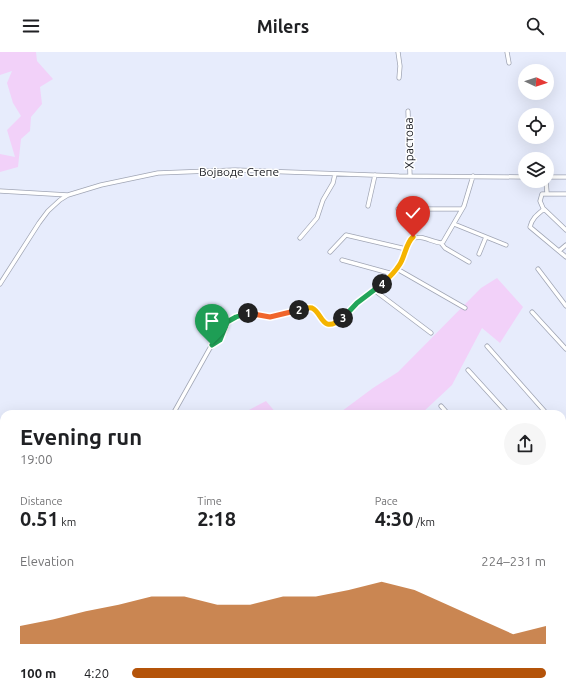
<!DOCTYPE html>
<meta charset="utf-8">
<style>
body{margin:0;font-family:Ubuntu,sans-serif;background:#f6f6f6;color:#202124;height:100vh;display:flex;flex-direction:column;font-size:15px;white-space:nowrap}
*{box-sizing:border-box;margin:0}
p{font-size:13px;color:#757577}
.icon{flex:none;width:22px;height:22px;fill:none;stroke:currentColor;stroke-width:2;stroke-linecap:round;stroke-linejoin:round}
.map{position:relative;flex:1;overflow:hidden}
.sheet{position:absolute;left:0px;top:358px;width:566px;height:286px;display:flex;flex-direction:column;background:#fff;border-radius:12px 12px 0 0;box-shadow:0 4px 16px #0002}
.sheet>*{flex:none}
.needle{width:26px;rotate:94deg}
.tools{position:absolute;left:518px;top:12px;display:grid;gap:8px}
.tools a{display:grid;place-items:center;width:36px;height:36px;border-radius:50%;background:#fff;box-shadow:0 4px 16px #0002;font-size:20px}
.pin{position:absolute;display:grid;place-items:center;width:34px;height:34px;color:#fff;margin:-41px -17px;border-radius:50% 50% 50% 0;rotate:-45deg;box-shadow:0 0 4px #0007}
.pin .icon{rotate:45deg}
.km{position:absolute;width:20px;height:20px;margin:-10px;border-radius:50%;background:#222;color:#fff;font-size:11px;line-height:20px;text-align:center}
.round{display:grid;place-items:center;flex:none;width:42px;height:42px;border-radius:21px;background:#f6f6f6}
.headline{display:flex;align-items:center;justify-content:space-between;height:68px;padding:0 20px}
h1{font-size:22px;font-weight:700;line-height:30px}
.stats{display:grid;grid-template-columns:repeat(3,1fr);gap:6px;height:68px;padding:4px 20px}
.stats div{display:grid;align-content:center}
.stats b{font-size:20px;font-weight:700}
.stats small{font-size:11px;font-weight:400}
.stats p{font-size:11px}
.chart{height:112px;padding:8px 20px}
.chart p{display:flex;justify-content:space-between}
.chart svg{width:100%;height:72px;margin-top:4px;fill:#b45309;opacity:.7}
ul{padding:0 20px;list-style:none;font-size:13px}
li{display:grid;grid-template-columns:64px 48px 1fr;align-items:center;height:30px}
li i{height:10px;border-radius:5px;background:#b45309}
header{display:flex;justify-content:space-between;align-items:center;height:52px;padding:0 20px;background:#fff;font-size:18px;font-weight:700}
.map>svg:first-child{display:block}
</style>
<header><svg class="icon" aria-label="menu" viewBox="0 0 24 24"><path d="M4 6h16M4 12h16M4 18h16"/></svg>Milers<svg class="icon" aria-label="search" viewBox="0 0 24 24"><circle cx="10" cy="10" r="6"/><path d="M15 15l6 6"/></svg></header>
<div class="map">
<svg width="566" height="644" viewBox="0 0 566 644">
<rect width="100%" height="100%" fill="#e7ecfc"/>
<!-- green -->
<path fill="#f2d1f9" d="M0 0H36L37 9 53 27 40 35 42 52 31 65 30 79 21 87 18 115 0 120V102L15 105 7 78 21 64 13 51 7 31 12 19 0 23Z
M497 226 523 255 500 291 482 276 452 333 421 362H338L373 336 398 320 481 236Z
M266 349 277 362H248L247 359Z
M0 566 4 568V594L0 597Z"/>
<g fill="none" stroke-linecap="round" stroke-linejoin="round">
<defs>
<path id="minor" d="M398 0 400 14 399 26
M507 0 509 11
M408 59 410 124
M547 125H566
M546 129 547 141
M0 139 68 143
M566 142H542L540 149 543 156 566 178
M368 154 375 123
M398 157H462
M544 157C538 162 532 166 530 175L566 205
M454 172 506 193
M300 186 317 166 323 148 333 131 335 122
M441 191 445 196 469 210
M559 199 566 193
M330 200 346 183 406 197
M479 202 486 185
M342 208 393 222
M397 217 465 256
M538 217 566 254
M0 232 39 171 48 159 60 148 68 143 101 133 158 121 235 118 399 124 525 125
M374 238 431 281
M532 260 566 297
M487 294 547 362
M468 318 508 362
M441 354 448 362
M173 362 210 296 220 288 227 270 236 265 248 261 270 265 308 256 314 257 325 271 332 272 340 268 349 261 357 251 387 227 400 212 411 187C421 182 431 190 441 191L443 190 464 154 473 124
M562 379 566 383
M562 390 566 385
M562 436 566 443
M562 495 566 493
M562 521 566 527
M562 543 566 542
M562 566H566
M0 602 2 605 0 612
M202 640 204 644
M236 640 238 644
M259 640 261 644
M284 640 286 644
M310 640 312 644
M343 640 345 644
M182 644 189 640
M386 644 391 640"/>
</defs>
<!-- minor casing -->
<use href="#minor" stroke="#a1a6b5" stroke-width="5"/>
<!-- minor -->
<use href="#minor" stroke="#fff" stroke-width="3.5"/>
</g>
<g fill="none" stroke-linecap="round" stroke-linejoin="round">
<defs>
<path id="split-1" d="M212 293 220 288 227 270 236 265 248 261"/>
<path id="split-2" d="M248 261 270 265 299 258"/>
<path id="split-3" d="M299 258C303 257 308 255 312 256 323 261 321 283 343 266"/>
<path id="split-4" d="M343 266 357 251 382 232"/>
<path id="split-5" d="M382 232C389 226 395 220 400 212 405 204 406 191 413 185"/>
</defs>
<!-- split-1 casing -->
<use href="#split-1" stroke="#fff" stroke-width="8"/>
<!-- split-2 casing -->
<use href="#split-2" stroke="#fff" stroke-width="8"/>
<!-- split-3 casing -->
<use href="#split-3" stroke="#fff" stroke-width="8"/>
<!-- split-4 casing -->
<use href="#split-4" stroke="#fff" stroke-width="8"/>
<!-- split-5 casing -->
<use href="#split-5" stroke="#fff" stroke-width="8"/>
<!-- split-1 -->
<use href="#split-1" stroke="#22a559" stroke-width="5"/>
<!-- split-2 -->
<use href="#split-2" stroke="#f0652b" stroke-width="5"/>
<!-- split-3 -->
<use href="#split-3" stroke="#f5b400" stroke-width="5"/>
<!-- split-4 -->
<use href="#split-4" stroke="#22a559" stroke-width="5"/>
<!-- split-5 -->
<use href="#split-5" stroke="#f5b400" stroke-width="5"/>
</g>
<g text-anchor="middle" stroke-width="3" stroke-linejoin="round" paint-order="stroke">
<!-- street labels -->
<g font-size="12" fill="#23252b" stroke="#fff">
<text transform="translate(409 91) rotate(-91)" y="4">Храстова</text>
<text x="239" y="124">Војводе Степе</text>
</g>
</g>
</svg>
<div class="tools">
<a><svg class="needle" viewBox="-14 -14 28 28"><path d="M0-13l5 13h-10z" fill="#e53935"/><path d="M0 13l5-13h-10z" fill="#757577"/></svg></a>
<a><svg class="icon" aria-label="locate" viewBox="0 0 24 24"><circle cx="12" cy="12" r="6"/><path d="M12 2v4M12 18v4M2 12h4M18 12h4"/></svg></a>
<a><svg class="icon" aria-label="layers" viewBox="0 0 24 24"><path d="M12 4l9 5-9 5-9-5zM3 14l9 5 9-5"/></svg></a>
</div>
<div class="pin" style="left:212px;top:293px;background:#1e9e55"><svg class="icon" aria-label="arrive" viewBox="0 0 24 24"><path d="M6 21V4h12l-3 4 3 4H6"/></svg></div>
<div class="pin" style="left:413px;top:185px;background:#d93025"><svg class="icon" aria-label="check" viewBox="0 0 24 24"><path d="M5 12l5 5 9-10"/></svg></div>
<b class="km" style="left:248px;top:261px">1</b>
<b class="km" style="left:299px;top:258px">2</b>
<b class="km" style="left:343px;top:266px">3</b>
<b class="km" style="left:382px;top:232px">4</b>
<section class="sheet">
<div class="headline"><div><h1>Evening run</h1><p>19:00</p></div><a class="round"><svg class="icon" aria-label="share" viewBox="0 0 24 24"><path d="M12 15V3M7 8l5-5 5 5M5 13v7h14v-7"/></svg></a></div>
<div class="stats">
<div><p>Distance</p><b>0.51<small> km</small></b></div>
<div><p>Time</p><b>2:18</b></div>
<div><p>Pace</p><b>4:30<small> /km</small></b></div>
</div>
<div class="chart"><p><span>Elevation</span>224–231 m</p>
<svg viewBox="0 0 160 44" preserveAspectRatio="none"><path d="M0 44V33L10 29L20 24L30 20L40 15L50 15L60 20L70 20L80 15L90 15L100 11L110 6L120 11L130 20L140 29L150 38L160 33V44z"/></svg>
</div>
<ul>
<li><b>100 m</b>4:20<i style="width:100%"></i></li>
</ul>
</section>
</div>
